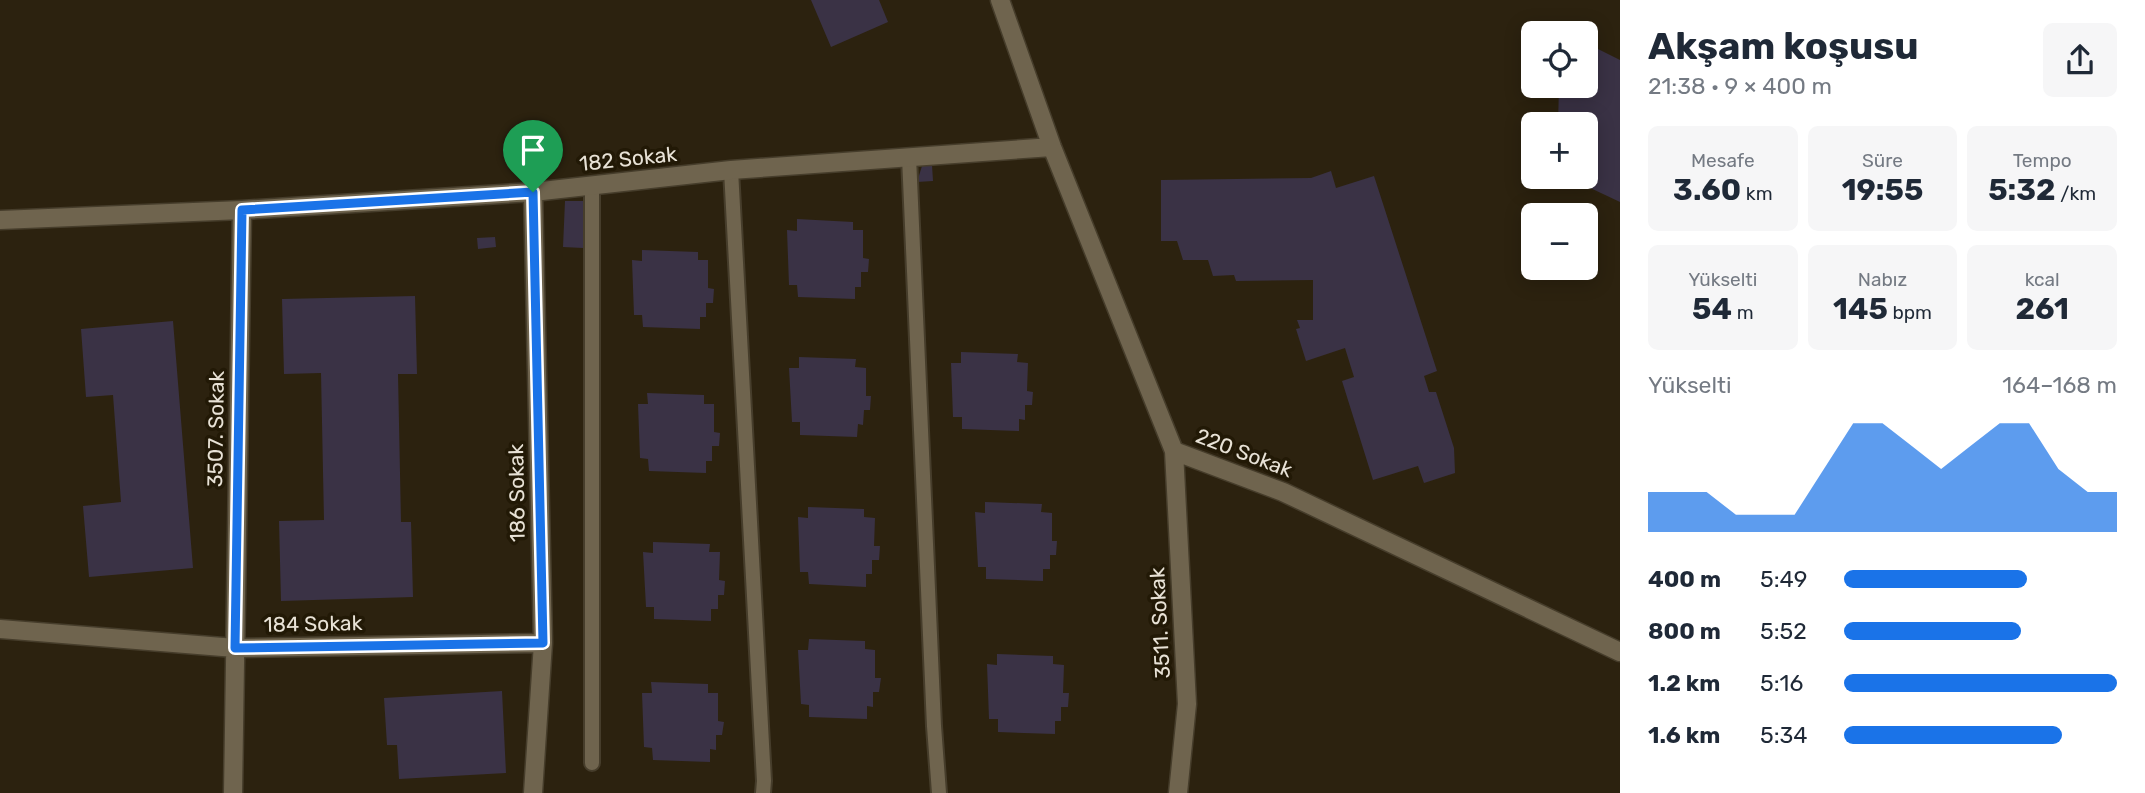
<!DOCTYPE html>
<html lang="tr">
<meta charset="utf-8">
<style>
body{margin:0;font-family:Rubik,sans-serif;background:#f6f6f7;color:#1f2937;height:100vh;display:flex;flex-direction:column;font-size:26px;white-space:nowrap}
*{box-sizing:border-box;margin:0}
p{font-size:23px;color:#747a83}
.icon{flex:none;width:38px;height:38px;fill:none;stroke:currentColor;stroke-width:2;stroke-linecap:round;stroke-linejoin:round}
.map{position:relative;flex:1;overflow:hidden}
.side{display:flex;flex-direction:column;background:#fff;width:525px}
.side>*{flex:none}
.buttons{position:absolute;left:1521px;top:21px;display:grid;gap:14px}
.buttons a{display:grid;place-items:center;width:77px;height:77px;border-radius:10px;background:#fff;box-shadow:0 4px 18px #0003;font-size:35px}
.pin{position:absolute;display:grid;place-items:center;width:60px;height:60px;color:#fff;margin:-72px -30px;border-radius:50% 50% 50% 0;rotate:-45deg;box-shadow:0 0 7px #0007}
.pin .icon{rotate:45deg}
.round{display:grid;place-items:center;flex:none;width:74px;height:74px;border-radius:10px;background:#f6f6f7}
.summary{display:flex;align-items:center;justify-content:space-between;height:119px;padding:0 28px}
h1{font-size:38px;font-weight:700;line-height:52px}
.figures{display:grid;grid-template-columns:repeat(3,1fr);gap:10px;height:119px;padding:7px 28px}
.figures div{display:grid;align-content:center;border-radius:10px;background:#f6f6f7;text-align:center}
.figures b{font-size:30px;font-weight:700}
.figures small{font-size:19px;font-weight:400}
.figures p{font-size:19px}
.chart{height:196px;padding:14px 28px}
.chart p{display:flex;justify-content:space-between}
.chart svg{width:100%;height:126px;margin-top:7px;fill:#1a73e8;opacity:.7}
ul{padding:0 28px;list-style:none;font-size:23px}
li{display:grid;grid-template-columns:112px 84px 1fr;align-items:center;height:52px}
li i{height:18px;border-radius:9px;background:#1a73e8}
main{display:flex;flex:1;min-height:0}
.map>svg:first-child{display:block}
</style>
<main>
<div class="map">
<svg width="1620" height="793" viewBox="0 0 1620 793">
<rect width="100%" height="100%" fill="#2c220f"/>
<!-- building -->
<path fill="#3a3245" d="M811 0H879L888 22 831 47Z
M1586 43 1620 60V202L1567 177H1586V124H1558L1559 86H1586Z
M932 165 933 181 917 182 922 166Z
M1331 171 1336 188 1374 176 1437 371 1424 376 1429 392H1436L1454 448 1455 473 1424 483 1418 466 1373 480 1342 381 1354 377 1345 348 1306 361 1296 329 1300 328 1297 320H1313V280L1236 281 1234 275 1213 276 1208 260H1183L1177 241H1161V180L1311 178Z
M565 201H585L583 248 563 247Z
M797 219 853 222V230H863V258L869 259 868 272H861V287H855V299L798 297 797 285H789L787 230 797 231Z
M495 237 496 247 478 249 477 238Z
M642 250 698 252V260H708V288L714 289 713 303H706V317H700V329L643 327 642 315H634L632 260 642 261Z
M415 296 417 374H398L401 522H411L413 597 281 601 279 521 324 520 321 373 284 374 282 299Z
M173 321 193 568 89 577 83 506 121 502 113 395 86 397 81 329Z
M961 352 1018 354 1017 362 1028 363 1027 391 1033 392 1032 405H1025V420L1019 419V431L962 429V417H953L951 363H961Z
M799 357 856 359 855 367 866 368V396H871L870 410H864L863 425 858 424 857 437 800 435V422H792L789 368H799Z
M647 393 704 395V404H714V432L720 433 719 446H712V461H706V473L649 471 648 459 640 458 638 404H648Z
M985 502 1042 504 1041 512 1052 513V541H1057L1056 555H1050V569H1043V581L986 579V567H978L975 512 985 513Z
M808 507 864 509V517L875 518 874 546H880L879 560H872V574H866V587L809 584 808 572H800L798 517 808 518Z
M653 542 710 544 709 552H720L719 580 725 581 724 595H718V609H711V621L654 619V607H646L643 552 653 553Z
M809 639 865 641V649L875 650V678H881L879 692H873V707L867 706V719L809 717V705L801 704 798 650H808Z
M997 654 1053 656V664L1064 665 1063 693H1069L1068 707H1061V721H1055V734L998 732V719H989L987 664 997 665Z
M651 682 708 684V693H718V721L724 722 722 735H716V750L710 749V762L653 760 652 748 644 747 642 693H652Z
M502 691 506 773 399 779 397 745H387L384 698Z"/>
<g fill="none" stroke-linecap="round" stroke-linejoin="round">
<defs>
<path id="lane" d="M909 157 934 726 939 793
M731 170 764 781 763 793
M592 763V186"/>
<path id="street" d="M1000 0 1052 147 1174 451 1187 704 1178 793
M0 220 242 210 533 192 731 170 1052 147
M1174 451 1283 492 1620 652
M0 629 235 648 543 643
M233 793 242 210
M533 793 543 643 533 192"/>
</defs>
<!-- lane casing -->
<use href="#lane" stroke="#463d2b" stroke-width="18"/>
<!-- street casing -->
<use href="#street" stroke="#463d2b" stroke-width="21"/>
<!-- lane -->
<use href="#lane" stroke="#6f644e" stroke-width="14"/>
<!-- street -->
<use href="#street" stroke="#6f644e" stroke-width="18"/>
</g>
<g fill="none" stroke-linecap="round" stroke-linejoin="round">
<defs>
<path id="route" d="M533 192 543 643 235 648 242 210Z"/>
</defs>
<!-- route casing -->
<use href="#route" stroke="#fff" stroke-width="14"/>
<!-- route -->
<use href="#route" stroke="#1a73e8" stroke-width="9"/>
</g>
<g text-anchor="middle" stroke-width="7" stroke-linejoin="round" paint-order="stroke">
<!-- street labels -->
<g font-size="21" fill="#e8e2d6" stroke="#221906">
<text transform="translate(628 159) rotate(-6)" y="7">182 Sokak</text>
<text transform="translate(216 429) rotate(-89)" y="7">3507. Sokak</text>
<text transform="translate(1244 453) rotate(21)" y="7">220 Sokak</text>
<text transform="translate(517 493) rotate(-91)" y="7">186 Sokak</text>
<text transform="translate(1160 623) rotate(-93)" y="7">3511. Sokak</text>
<text transform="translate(313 624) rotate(-1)" y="7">184 Sokak</text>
</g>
</g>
</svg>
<div class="buttons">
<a><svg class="icon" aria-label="locate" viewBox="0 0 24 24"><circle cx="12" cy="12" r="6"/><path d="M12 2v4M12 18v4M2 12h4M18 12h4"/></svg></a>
<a>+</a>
<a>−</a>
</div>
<div class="pin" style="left:533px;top:192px;background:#1e9e55"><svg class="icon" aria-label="arrive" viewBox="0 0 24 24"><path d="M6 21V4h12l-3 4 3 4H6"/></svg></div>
</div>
<section class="side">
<div class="summary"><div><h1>Akşam koşusu</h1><p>21:38 · 9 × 400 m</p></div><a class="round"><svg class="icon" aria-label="share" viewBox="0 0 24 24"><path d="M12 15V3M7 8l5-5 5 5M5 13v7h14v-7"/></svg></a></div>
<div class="figures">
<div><p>Mesafe</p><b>3.60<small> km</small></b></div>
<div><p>Süre</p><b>19:55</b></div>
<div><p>Tempo</p><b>5:32<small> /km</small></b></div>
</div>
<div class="figures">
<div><p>Yükselti</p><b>54<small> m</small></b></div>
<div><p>Nabız</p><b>145<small> bpm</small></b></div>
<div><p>kcal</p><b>261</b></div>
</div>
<div class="chart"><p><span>Yükselti</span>164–168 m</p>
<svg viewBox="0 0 160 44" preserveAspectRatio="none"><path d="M0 44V30L10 30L20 30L30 38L40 38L50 38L60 22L70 6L80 6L90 14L100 22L110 14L120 6L130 6L140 22L150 30L160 30V44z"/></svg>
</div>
<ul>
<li><b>400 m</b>5:49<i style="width:67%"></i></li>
<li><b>800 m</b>5:52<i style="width:65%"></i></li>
<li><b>1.2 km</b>5:16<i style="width:100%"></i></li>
<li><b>1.6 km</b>5:34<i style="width:80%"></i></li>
</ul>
</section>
</main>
